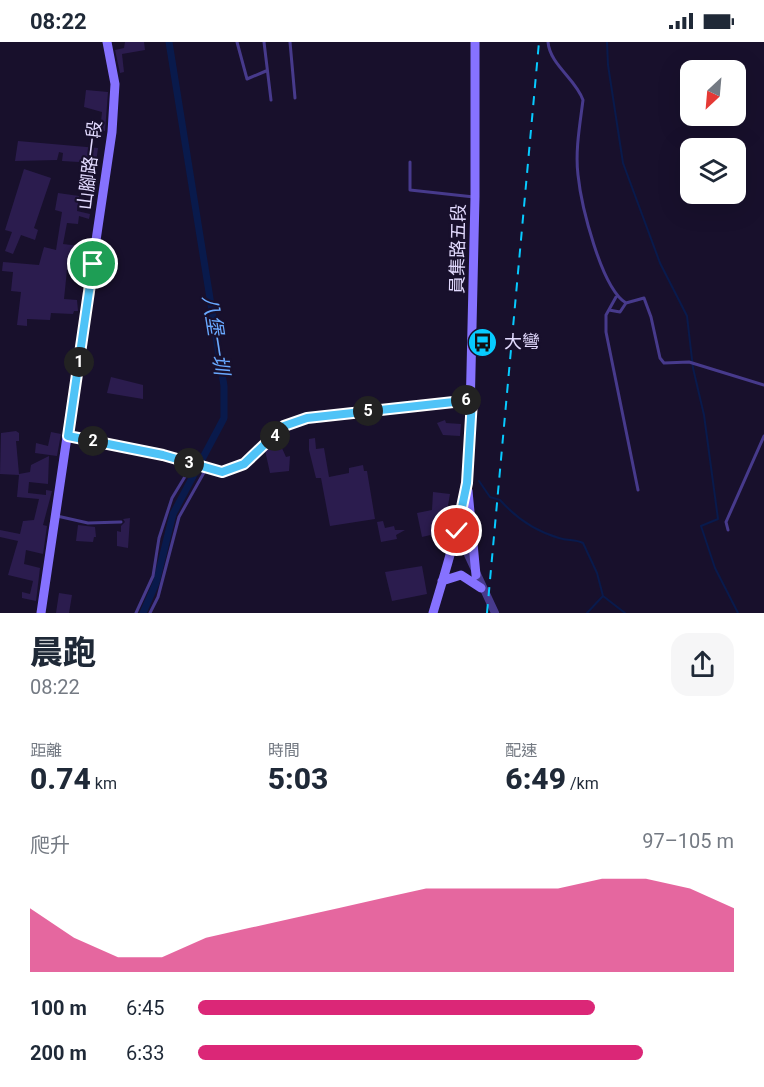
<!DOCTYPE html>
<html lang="zh-TW">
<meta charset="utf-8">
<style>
body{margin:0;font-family:Roboto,"Noto Sans TC",sans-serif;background:#f6f6f7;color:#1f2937;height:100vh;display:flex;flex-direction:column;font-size:22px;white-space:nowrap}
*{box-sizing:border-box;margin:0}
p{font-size:20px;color:#747a83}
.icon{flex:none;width:33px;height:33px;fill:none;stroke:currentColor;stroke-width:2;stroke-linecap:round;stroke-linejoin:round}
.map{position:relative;height:571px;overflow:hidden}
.details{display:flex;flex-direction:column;background:#fff;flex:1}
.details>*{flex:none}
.needle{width:39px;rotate:206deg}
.tools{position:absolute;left:680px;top:18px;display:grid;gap:12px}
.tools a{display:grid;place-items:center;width:66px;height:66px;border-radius:12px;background:#fff;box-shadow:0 6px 24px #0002;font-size:30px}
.pin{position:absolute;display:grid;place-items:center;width:51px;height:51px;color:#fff;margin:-26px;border:3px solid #fff;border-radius:50%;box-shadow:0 2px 6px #0007}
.km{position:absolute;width:30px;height:30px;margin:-15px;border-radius:50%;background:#222;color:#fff;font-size:16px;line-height:30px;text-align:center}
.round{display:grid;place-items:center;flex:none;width:63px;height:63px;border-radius:18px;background:#f6f6f7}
.overview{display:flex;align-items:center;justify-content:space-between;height:102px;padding:0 30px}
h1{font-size:33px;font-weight:800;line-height:45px}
.stats{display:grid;grid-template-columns:repeat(3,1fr);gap:9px;height:102px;padding:6px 30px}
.stats div{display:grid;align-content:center}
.stats b{font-size:30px;font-weight:800}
.stats small{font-size:16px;font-weight:400}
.stats p{font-size:16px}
.chart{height:168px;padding:12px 30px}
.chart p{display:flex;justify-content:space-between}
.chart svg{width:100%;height:108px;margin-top:6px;fill:#db2777;opacity:.7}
ul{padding:0 30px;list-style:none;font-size:20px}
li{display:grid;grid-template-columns:96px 72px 1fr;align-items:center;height:45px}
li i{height:15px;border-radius:8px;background:#db2777}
.status{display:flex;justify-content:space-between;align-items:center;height:42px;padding:0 30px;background:#fff;direction:ltr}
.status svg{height:16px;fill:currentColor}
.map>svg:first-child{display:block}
</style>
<div class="status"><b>08:22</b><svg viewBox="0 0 49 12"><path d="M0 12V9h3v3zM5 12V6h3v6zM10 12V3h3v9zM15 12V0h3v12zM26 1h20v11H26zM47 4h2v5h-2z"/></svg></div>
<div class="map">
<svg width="764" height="571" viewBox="0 0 764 571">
<rect width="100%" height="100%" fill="#18102c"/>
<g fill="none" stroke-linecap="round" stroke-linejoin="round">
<!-- stream -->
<path stroke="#091a4c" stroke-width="2" d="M607 0 608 23 623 121 660 221 687 274 693 326 704 373 718 477 701 484 715 526 738 571
M479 439 490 455 500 458C516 476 535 489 559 496 568 499 575 497 583 501L597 531 603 554 625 571
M587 571 603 554"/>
<!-- canal -->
<path stroke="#091a4c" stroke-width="7" d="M143 571 156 541 173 472 224 376V344L169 0"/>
</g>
<!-- building -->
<path fill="#2b1c4e" d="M125 0H144L145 8 122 12 124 30 120 31 115 8 124 6Z
M86 48 108 50 105 89H100L102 70 84 65Z
M18 99 98 106 96 121 62 119 63 111 59 110 57 118 15 119Z
M24 127 51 136 34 186 38 188 35 198 21 193 13 212 5 209 12 190 5 188Z
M58 151 79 154 77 169 90 172 89 177 79 174 78 182 67 181 63 202 88 205 86 218 75 216 74 219 68 218 64 257 77 258 78 269H74L73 272 51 271 50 278 27 277V284L17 283 21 250 11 249 13 230 2 229 3 220 39 223 44 205 56 208 62 170 55 168Z
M111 335 143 343V357L107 351Z
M445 378 446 381 461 382 460 394 443 393 437 381Z
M16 389 19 391V399H16L19 432 30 430 31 423 49 414 48 442 29 440 28 451 46 453V448L52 449 43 483 47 484 43 512 26 508 24 522 40 526 36 559 22 556V550L30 552 33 539 8 533 18 499 0 495V488L20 492 23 479 34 478 39 457 17 455 19 433 0 432 1 391Z
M51 390 61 392 57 414 35 411 36 401 48 404Z
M315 396 316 407 324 406 329 435 349 431V426L363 423 364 429H367L375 477 330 484 321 436H316L309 408V397Z
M272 402 273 406 281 404 286 415 290 414 289 429 270 431 265 408Z
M433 450 450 452 446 475H435L439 491 422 495 417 471 432 468Z
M130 476 128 506 117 504V489L121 490V484L125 480 123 477Z
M383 479 385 486 394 484 395 488H405L396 493 397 497 381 500 377 480Z
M78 483 95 485 96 495H94L93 500 76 499Z
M422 524 427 552 392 559 385 530Z
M59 551 72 553 69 571H56Z"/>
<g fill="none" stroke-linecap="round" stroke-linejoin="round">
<!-- service -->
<path stroke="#473a8c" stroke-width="3" d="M237 0 247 37 266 29
M264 0 271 58
M290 0 295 56
M548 0C550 23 576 37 583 58 580 82 575 109 578 133 581 162 601 246 626 261L644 256 651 275 660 316 664 321 689 320 764 343
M410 120V148L474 155
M616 255 606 273V290L638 448
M609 268 620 270 626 261
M70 394 163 413 222 430 244 422 284 384 307 376 469 358
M57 474 88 481 121 480
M728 488 726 480 764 394
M136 571 153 534 159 496 172 456 192 423
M150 571 158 555 179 475 206 427"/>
<!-- tertiary -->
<path stroke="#473a8c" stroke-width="8" d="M457 489 495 571"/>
<!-- secondary -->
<path stroke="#8672ff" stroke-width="9" d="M468 449 476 533
M442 539 461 533 481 546
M41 571 112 90 115 42 107 0
M433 571C448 520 465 469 469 415L475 155V0"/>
<!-- rail -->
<path stroke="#07cbff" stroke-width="2" stroke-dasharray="9 8" stroke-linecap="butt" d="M487 571 539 0"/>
</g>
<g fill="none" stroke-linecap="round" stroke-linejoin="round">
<defs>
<path id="route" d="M93 222 68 394 163 413 222 430 244 422 284 384 307 376 472 358 467 441 457 489"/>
</defs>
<!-- route casing -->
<use href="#route" stroke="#fff" stroke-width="12"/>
<!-- route -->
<use href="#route" stroke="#4fc3f7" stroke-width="8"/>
</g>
<!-- icons -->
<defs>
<symbol id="bus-disc" viewBox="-11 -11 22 22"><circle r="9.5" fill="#07cbff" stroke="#18102c"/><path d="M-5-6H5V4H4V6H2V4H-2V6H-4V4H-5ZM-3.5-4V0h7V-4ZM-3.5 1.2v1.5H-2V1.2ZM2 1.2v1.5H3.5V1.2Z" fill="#111"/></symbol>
</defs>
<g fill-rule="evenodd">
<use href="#bus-disc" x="466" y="284" width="33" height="33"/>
</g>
<g text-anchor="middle" stroke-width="4.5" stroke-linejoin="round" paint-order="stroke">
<!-- street labels -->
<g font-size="18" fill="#e3dbff" stroke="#18102c">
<text transform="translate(90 123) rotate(-83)" y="6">山腳路一段</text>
<text transform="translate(458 207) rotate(-89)" y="6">員集路五段</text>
</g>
<!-- poi labels -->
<g font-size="18" fill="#e3dbff" stroke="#18102c" text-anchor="start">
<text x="504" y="306">大彎</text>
</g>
<!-- water labels -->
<g font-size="20" font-style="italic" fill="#69a9ff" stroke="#18102c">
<text transform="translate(216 293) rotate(81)" y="7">八堡一圳</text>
</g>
</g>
</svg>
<div class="tools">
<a><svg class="needle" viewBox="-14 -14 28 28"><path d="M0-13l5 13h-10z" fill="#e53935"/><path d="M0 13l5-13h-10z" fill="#747a83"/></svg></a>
<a><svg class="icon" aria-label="layers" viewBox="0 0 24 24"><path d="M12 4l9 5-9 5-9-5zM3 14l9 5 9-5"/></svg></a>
</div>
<div class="pin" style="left:93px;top:222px;background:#1e9e55"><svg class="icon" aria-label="arrive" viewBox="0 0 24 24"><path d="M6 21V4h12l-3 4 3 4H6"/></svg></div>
<div class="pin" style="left:457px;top:489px;background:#d93025"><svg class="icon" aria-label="check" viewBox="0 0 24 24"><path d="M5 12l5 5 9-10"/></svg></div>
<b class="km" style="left:79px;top:320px">1</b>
<b class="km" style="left:93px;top:399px">2</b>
<b class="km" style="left:189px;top:421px">3</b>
<b class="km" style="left:275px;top:394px">4</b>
<b class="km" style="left:368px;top:369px">5</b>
<b class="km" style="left:466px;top:358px">6</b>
</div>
<section class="details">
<div class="overview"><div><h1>晨跑</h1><p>08:22</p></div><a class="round"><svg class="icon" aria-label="share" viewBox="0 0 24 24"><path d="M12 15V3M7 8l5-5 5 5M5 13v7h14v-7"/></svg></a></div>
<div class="stats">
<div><p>距離</p><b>0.74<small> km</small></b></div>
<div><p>時間</p><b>5:03</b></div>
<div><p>配速</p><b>6:49<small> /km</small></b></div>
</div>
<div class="chart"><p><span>爬升</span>97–105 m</p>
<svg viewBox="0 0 160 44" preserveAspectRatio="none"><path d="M0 44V18L10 30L20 38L30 38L40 30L50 26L60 22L70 18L80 14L90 10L100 10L110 10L120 10L130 6L140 6L150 10L160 18V44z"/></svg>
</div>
<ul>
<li><b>100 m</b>6:45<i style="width:74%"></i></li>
<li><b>200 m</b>6:33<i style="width:83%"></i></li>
</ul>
</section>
